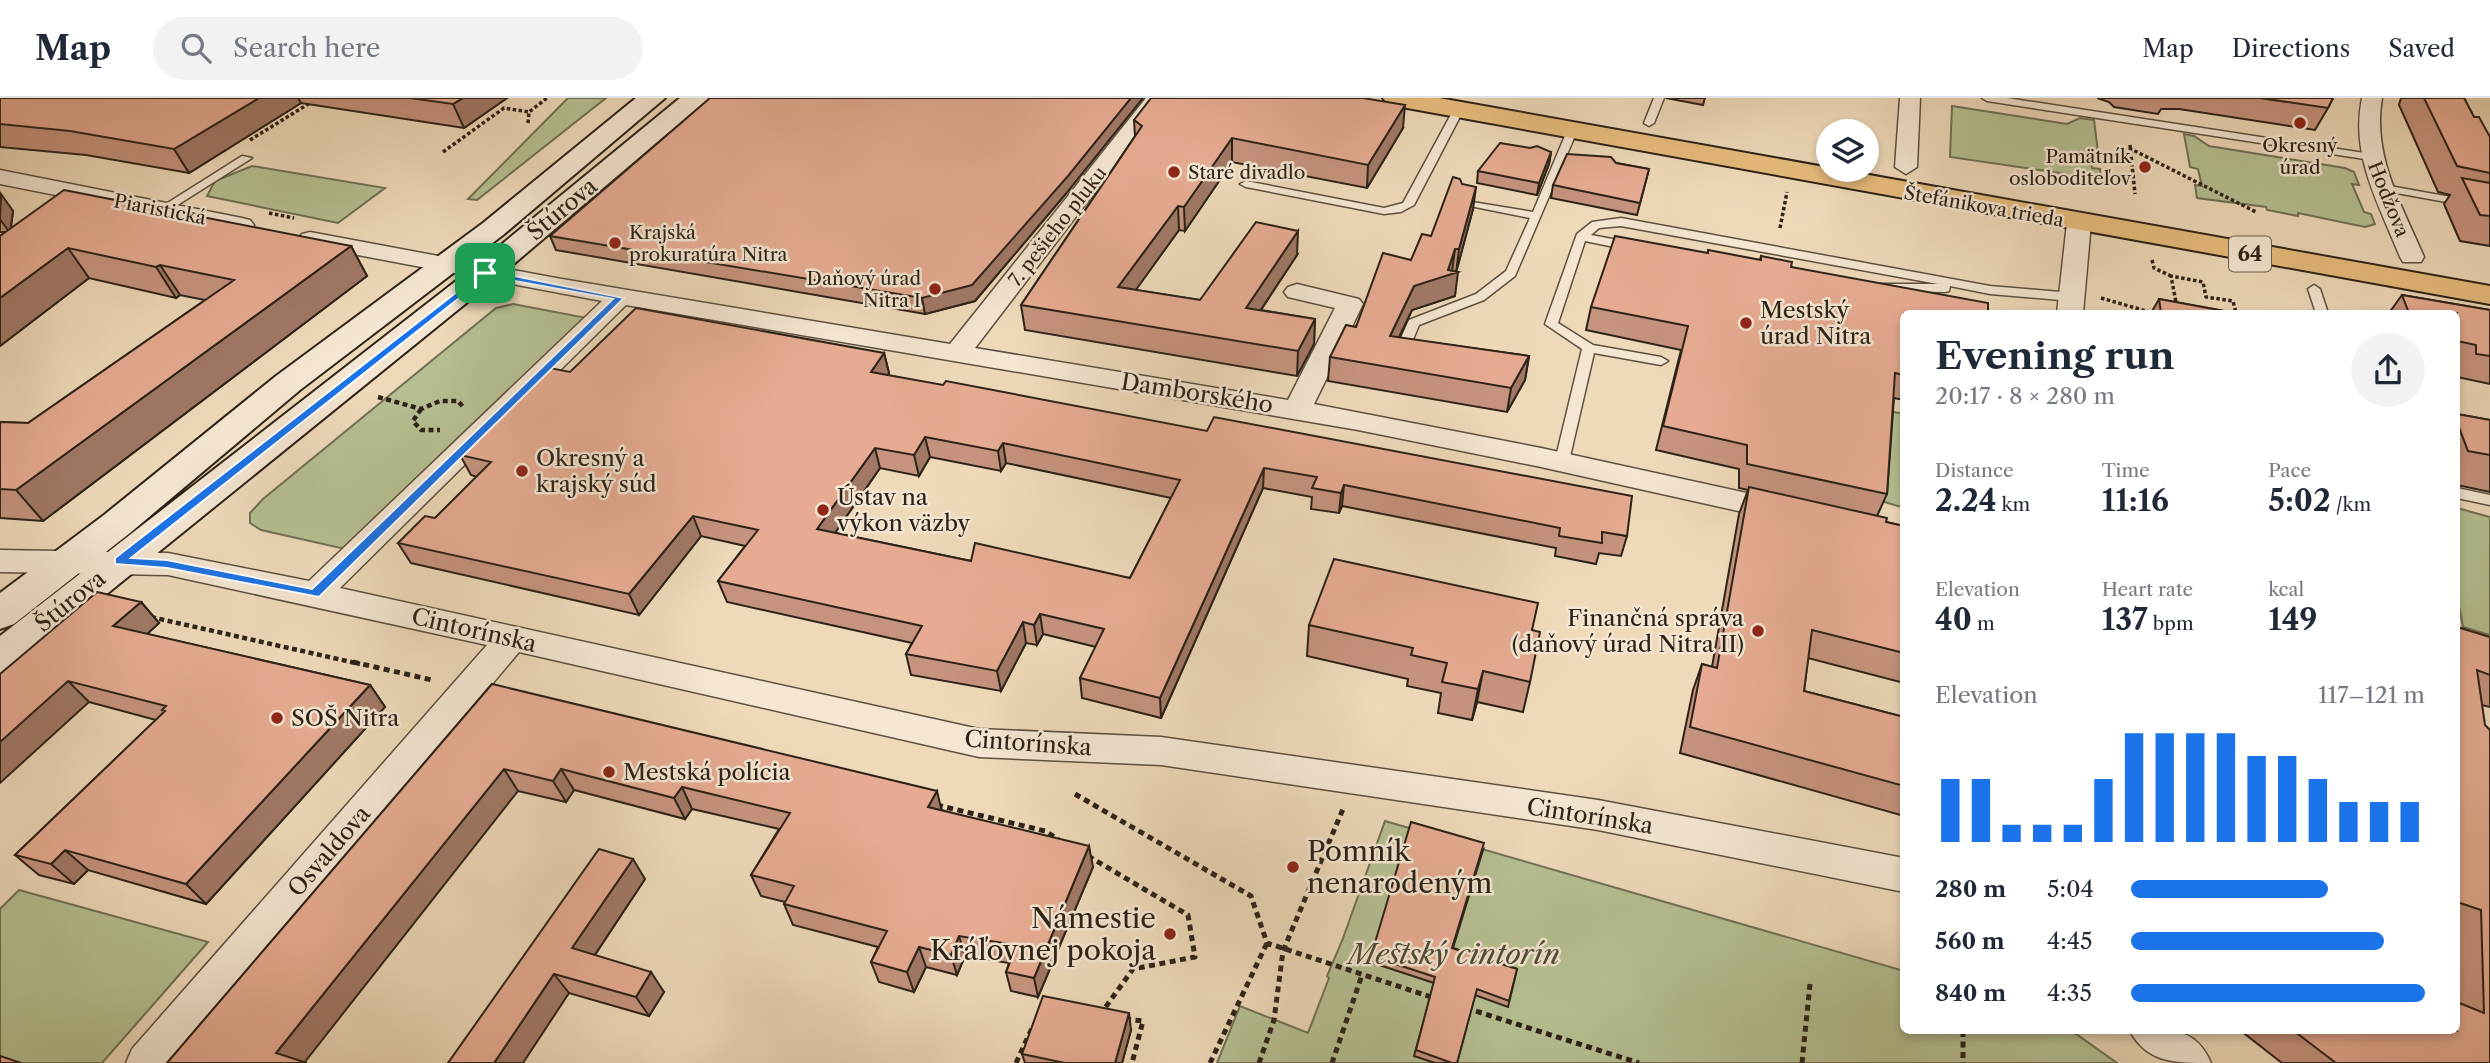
<!DOCTYPE html>
<meta charset="utf-8">
<style>
body{margin:0;font-family:"Libre Caslon Text",serif;background:#f2f2f3;color:#1f2937;height:100vh;display:flex;flex-direction:column;font-size:26px;white-space:nowrap}
*{box-sizing:border-box;margin:0}
p{font-size:23px;color:#747a83}
.icon{flex:none;width:38px;height:38px;fill:none;stroke:currentColor;stroke-width:2;stroke-linecap:round;stroke-linejoin:round}
.map{position:relative;flex:1;overflow:hidden}
.drawer{position:absolute;left:1900px;top:212px;width:560px;height:724px;display:flex;flex-direction:column;background:#fff;border-radius:10px;box-shadow:0 4px 10px #0003}
.drawer>*{flex:none}
.fabs{position:absolute;left:1816px;top:21px;display:grid;gap:14px}
.fabs a{display:grid;place-items:center;width:63px;height:63px;border-radius:50%;background:#fff;box-shadow:0 4px 10px #0003;font-size:35px}
.pin{position:absolute;display:grid;place-items:center;width:60px;height:60px;color:#fff;margin:-30px;border-radius:14px;box-shadow:0 4px 10px #0006}
.round{display:grid;place-items:center;flex:none;width:74px;height:74px;border-radius:37px;background:#f2f2f3}
.summary{display:flex;align-items:center;justify-content:space-between;height:119px;padding:0 35px}
h1{font-size:38px;font-weight:700;line-height:52px}
.stats{display:grid;grid-template-columns:repeat(3,1fr);gap:10px;height:119px;padding:7px 35px}
.stats div{display:grid;align-content:center}
.stats b{font-size:30px;font-weight:700}
.stats small{font-size:19px;font-weight:400}
.stats p{font-size:19px}
.chart{height:196px;padding:14px 35px}
.chart p{display:flex;justify-content:space-between}
.chart svg{width:100%;height:126px;margin-top:7px;stroke:#1a73e8;stroke-width:6}
ul{padding:0 35px;list-style:none;font-size:23px}
li{display:grid;grid-template-columns:112px 84px 1fr;align-items:center;height:52px}
li i{height:18px;border-radius:9px;background:#1a73e8}
header{display:flex;align-items:center;gap:42px;box-sizing:border-box;height:98px;padding:0 35px;background:#fff;border-bottom:2px solid #e0e1e3}
header strong{font-size:33px}
nav{display:flex;gap:38px;margin-inline-start:auto;font-size:24px}
.search{width:490px;height:63px;background:#f2f2f3;display:flex;align-items:center;gap:18px;box-sizing:border-box;padding:0 24px;border-radius:38px;color:#747a83;font-size:26px}
.map>svg:first-child{display:block}
</style>
<header>
<strong>Map</strong>
<div class="search"><svg class="icon" aria-label="search" viewBox="0 0 24 24"><circle cx="10" cy="10" r="6"/><path d="M15 15l6 6"/></svg>Search here</div>
<nav><a>Map</a><a>Directions</a><a>Saved</a></nav>
</header>
<div class="map">
<svg width="2490" height="965" viewBox="0 0 2490 965">
<rect width="100%" height="100%" fill="#eed9b9"/>
<filter id="stains"><feTurbulence type="fractalNoise" baseFrequency=".00286" numOctaves="4"/><feColorMatrix values="0 0 0 0 .2 0 0 0 0 .09 0 0 0 0 .02 0 0 0 .5 -.17"/></filter>
<radialGradient id="worn" r=".72"><stop offset=".6" stop-color="#630" stop-opacity="0"/><stop offset="1" stop-color="#630" stop-opacity=".3"/></radialGradient>
<!-- green -->
<path fill="#b5c092" stroke="#707155" stroke-width="2" d="M568 0H606L477 102 468 101Z
M1952 8 2067 26 2080 20 2094 22 2098 54 2091 53 2092 70 2100 71 2101 84 2068 79 2067 76 1950 59Z
M2184 36 2194 38 2209 48 2345 70 2354 74 2359 87 2352 86 2364 114 2371 116 2375 126 2365 129 2298 115V118L2267 112 2266 109 2197 100 2195 87 2202 88 2198 71 2190 69Z
M252 68 385 90 338 125 207 98 215 83Z
M513 206 587 220 345 451 261 432 250 425V415L263 401 496 210Z
M1884 312 1904 316V410L1878 402Z
M2457 410 2490 419V537L2463 529 2457 497Z
M1385 723 1904 873V933H2072L2117 965H1217L1240 908 1308 935 1329 880 1327 878 1342 843Z
M19 792 208 844 102 965H20L0 959V811Z"/>
<g fill="none" stroke-linecap="round" stroke-linejoin="round">
<defs>
<path id="lane" d="M1654 0H1664L1654 25 1649 28 1644 25Z
M1982 0H2007L2371 56 2377 59 2371 62 1987 3Z
M1455 9 1464 11 1414 107 1401 114 1384 116 1246 89 1240 86 1246 83 1384 110 1403 105Z
M1572 30 1577 33 1515 178 1484 202 1419 227 1405 261H1395L1393 258 1409 222 1476 196 1506 173 1530 120 1460 106V102L1533 114 1567 33Z
M242 58 252 60 168 113 164 114 158 111Z
M2384 87 2490 106V112L2380 92V88Z
M1621 120 1990 188 2072 195 2078 199 2072 203 1990 196 1950 188 1949 193 1945 194 1880 193 1874 189 1876 186H1938L1621 128 1599 130 1591 137 1634 145 1640 149 1634 153 1585 143 1558 225 1593 247 1661 259 1668 263 1661 267 1594 255 1569 363 1562 368 1555 363 1582 251 1545 226 1577 136 1592 124Z
M2314 187 2320 191 2328 215H2316L2308 191Z
M2457 390 2490 397V407L2457 400Z"/>
<path id="street" d="M1146 0H1167L975 250 1288 302 1335 210 1288 199 1284 194 1288 189 1297 186 1359 201 1363 206 1314 306 1541 350 1783 403 1794 406 1798 413 1794 420 1783 423 1541 369 1358 332 626 207 340 490 979 631 1161 639 1598 702 1904 760V794L1598 732 1161 667 979 659 519 554 174 965H126L132 951 487 547 168 477 0 474V452L168 455 309 483 602 203 310 148 302 146 298 141 302 136 310 134 556 180 950 246Z
M1900 0H1920L1917 69 1906 76 1895 69Z
M2362 0H2382C2372 59 2402 107 2424 159L2421 164H2403L2400 159C2379 106 2350 58 2362 0Z
M0 72 242 120 250 122 254 127 250 132 242 134 0 86Z
M2079 118 2087 120 2091 125 2083 215H2057L2067 125 2071 120Z
M2130 933C2166 931 2195 927 2211 965 2175 965 2147 965 2130 933Z"/>
<path id="secondary" d="M636 0H665L503 137 300 292 130 435 14 526 0 531V495L104 417 276 278 483 125Z
M680 0H709L496 181 14 571 0 575V538L474 169Z"/>
<path id="primary" d="M1383 0H1439L2490 188V206L1396 8 1387 5Z"/>
</defs>
<!-- lane casing -->
<use href="#lane" stroke="#5c5040" stroke-width="3"/>
<!-- street casing -->
<use href="#street" stroke="#5c5040" stroke-width="3"/>
<!-- secondary casing -->
<use href="#secondary" stroke="#2c2218" stroke-width="4"/>
<!-- primary casing -->
<use href="#primary" stroke="#2c2218" stroke-width="4"/>
<!-- path-far2 -->
<path stroke="#2c2218" stroke-width="3.5" stroke-dasharray="3.5 2.5" stroke-linecap="butt" d="M528 25 529 14 547 0
M250 42 318 0
M2130 47 2135 96
M2129 50 2256 114
M443 54 504 10 529 14
M269 115 294 120
M1780 130 1787 94
M2152 162 2154 170 2171 178
M2101 200 2153 215
M2178 215 2171 178 2203 184 2206 199 2233 203 2236 215"/>
<!-- path-far1 -->
<path stroke="#2c2218" stroke-width="4.5" stroke-dasharray="5 3.5" stroke-linecap="butt" d="M378 299 421 311 440 303H458L464 310
M421 311 413 323 421 332H440
M151 519 360 566"/>
<!-- path -->
<path stroke="#2c2218" stroke-width="5" stroke-dasharray="6 4.5" stroke-linecap="butt" d="M353 564 432 582
M1075 696 1251 798 1267 845 1434 900
M937 707 1045 733 1059 742
M1088 758 1188 817 1195 859 1133 871 1102 914
M1466 910 1639 965
M1125 921 1143 923 1132 965
M1963 933V965
M1016 965 1033 928
M1210 965 1267 845
M1259 965 1274 922 1283 853 1343 711
M1332 965 1362 877
M1802 965 1810 886"/>
<!-- lane -->
<use href="#lane" fill="#f4e6d2" fill-rule="evenodd"/>
<!-- street -->
<use href="#street" fill="#f4e6d2" fill-rule="evenodd"/>
<!-- secondary -->
<use href="#secondary" fill="#f4e6d2" fill-rule="evenodd"/>
<!-- primary -->
<use href="#primary" fill="#e7bc7c" fill-rule="evenodd"/>
</g>
<!-- wall -->
<path fill="#c6937e" stroke="#2c2218" stroke-width="2" fill-rule="evenodd" d="M0 0H507L464 30 301 5 189 75 86 57 0 49Z
M1666 0H1705L1703 7Z
M2097 0H2333L2328 10 2315 32 2179 11H2161L2158 16 2114 9 2109 4Z
M2401 0H2464L2474 19 2490 39V148L2460 143 2444 106 2450 97 2438 94 2399 7Z
M1134 22 1403 30 1367 90 1232 64 1185 133 1179 132 1135 192 1200 202 1297 157 1261 212 1315 221 1314 246 1297 278 1025 232 1021 207 1135 38Z
M1551 54 1549 66 1537 97 1477 85 1478 73Z
M1616 65 1649 71 1637 117 1551 100 1553 87Z
M1069 92 975 203 925 216 556 152 550 138Z
M0 96 13 113 11 130 351 148 367 178 43 423 0 420V324L28 325 205 202 180 197 176 200 89 180 0 248V138L5 134H0Z
M1473 111 1456 174 1455 198 1412 212 1399 240 1529 258 1525 282 1507 314 1328 283 1330 259 1431 138Z
M1707 155 1760 162 1761 158 1791 169 1904 215V302L1894 300 1887 396 1877 418 1886 424 1904 428V585L1808 560 1804 593 1904 619V718L1680 655 1693 592 1702 566 1712 569 1739 416 1748 392 1739 390V371L1656 352 1681 252 1586 232 1591 209Z
M2402 197 2490 212V286L2457 279V215H2389Z
M2159 201 2235 215H2151Z
M884 255 889 275 887 277 1627 438 1621 458 1599 455 1596 466 1555 458 1556 450 1342 408 1339 415 1311 411 1312 399 1263 390 1161 620 1082 600 1080 580 1096 549 1043 536 1037 547 1026 545 1001 593 911 577 906 556 912 545 727 504 718 483 745 448 701 438 639 517 411 465 398 445 435 420 477 379 471 377 460 357 570 274ZM930 359 1001 373 1006 365 1171 400 1130 480 971 463 835 435 880 370 919 378Z
M2457 316 2490 322V394L2457 387Z
M141 504 159 525 147 536 370 587 385 609 206 806 88 772 74 786 39 777 15 757 156 622 89 604 0 576Z
M1309 527 1532 532 1530 584 1523 614 1477 604 1472 622 1438 615 1441 595 1407 588 1408 581 1307 558Z
M2457 529 2490 539V609L2482 607 2490 965H2282L2241 933H2457Z
M492 586 942 712 1093 769 1038 899 1011 893 1006 874 1009 865 965 858 957 877 926 869 914 894 879 884 871 864 878 849 793 827 784 806 785 804 761 798 751 777 779 731 692 711 685 721 574 692 566 704 518 693 167 965Z
M1483 752 1453 850 1517 871 1508 909 1475 897 1457 965H1435L1414 958 1434 885 1370 864 1371 858Z
M645 781 595 857 664 894 649 918 569 895 448 965Z
M1131 932 1122 965H1025L1022 956Z"/>
<!-- shaded-wall -->
<path fill="#a17866" stroke="#2c2218" stroke-width="2" d="M259 0H298L301 5 189 75 174 51Z
M463 0H507L464 30 453 6Z
M1131 0H1143L1069 92 975 203 925 216 922 200Z
M1405 7 1403 30 1367 90 1368 67Z
M1232 40V64L1185 133 1184 109Z
M1551 54 1549 66 1537 97 1539 85Z
M1476 89 1473 111 1456 175 1459 151Z
M1 96 13 113 10 135 0 121Z
M1178 108 1179 132 1120 214 1118 189Z
M1298 133 1297 157 1246 234V210Z
M351 148 367 178 43 423 16 392Z
M68 150 89 180 0 248V200Z
M1455 151 1452 174H1458L1455 198 1412 212 1388 262 1390 238 1414 188 1448 172Z
M160 167 180 197 176 200 156 169Z
M1315 221 1314 246 1297 278 1298 253Z
M884 255 889 275 875 294 871 274Z
M1529 258 1525 282 1507 314 1511 290Z
M925 339 930 359 919 378 914 357Z
M1003 345 1006 365 1001 373 998 353Z
M875 350 880 370 823 452 817 431Z
M1264 370 1263 390 1161 620 1160 600Z
M1344 387 1342 408 1339 415 1341 395Z
M693 418 701 438 639 517 629 496Z
M141 504 159 525 132 550 113 528Z
M1040 516 1043 536 1037 547 1034 527Z
M1023 524 1026 545 1001 593 997 573Z
M1483 573 1477 604 1472 622 1478 591Z
M68 583 89 604 0 685V644Z
M370 587 385 609 206 806 186 786Z
M504 671 518 693 304 965 276 955Z
M561 671 574 692 566 704 553 683Z
M682 689 692 711 685 721 674 700Z
M937 693 942 714 928 709Z
M1089 748 1093 769 1038 899 1034 880Z
M65 752 88 772 74 786 51 766Z
M633 761 645 781 586 870 572 850Z
M959 838 965 858 957 877 951 857Z
M919 849 926 869 914 894 907 874Z
M651 874 664 894 649 918 636 899Z
M554 876 569 895 523 965H494Z
M1129 915 1131 932 1122 965H1115Z"/>
<!-- building -->
<path fill="#e6ab92" stroke="#2c2218" stroke-width="2" fill-rule="evenodd" d="M0 0H259L174 51 70 33 0 26Z
M410 0H463L453 6Z
M710 0H1131L1068 78 972 187 922 200 550 138Z
M1151 0H1363L1405 7 1368 67 1232 40 1184 109 1178 108 1118 189 1200 202 1256 124 1298 133 1246 210 1315 221 1298 253 1021 207 1142 28 1134 22Z
M2260 0H2333L2328 10Z
M2424 0H2464L2474 19H2479L2490 39V75L2457 68Z
M1500 45 1530 50 1537 48 1551 54 1539 85 1478 73Z
M1567 56 1611 59 1616 65 1649 71 1640 105 1553 87Z
M1453 79 1460 81 1462 86 1476 89 1459 151H1455L1448 172 1458 174 1414 188 1390 238 1529 258 1511 290 1330 259 1346 227 1356 229 1383 155 1411 162 1422 136 1431 138Z
M2462 80 2490 85V118L2480 117Z
M64 92 351 148 16 392 0 391V324L28 325 234 182 160 167 156 169 68 150 0 200V138Z
M1615 138 1708 155V152L1761 162V158L1792 164 1791 169 1988 205V215H1904V277L1895 275 1887 396 1747 366V347L1663 328 1688 228 1591 209Z
M2402 197 2490 212V258L2476 256V247L2457 243V215H2409Z
M2159 201 2235 215H2161Z
M636 210 884 255 871 274 943 287 946 283 1207 333 1214 319 1632 398 1627 438 1602 434V445L1559 438 1560 430 1344 387 1341 395 1312 390 1317 379 1264 370 1160 600 1080 580 1104 531 1040 516 1034 527 1023 524 997 573 906 556 922 528 718 483 758 432 693 418 629 496 398 445 425 418 435 420 491 364 460 357 550 270 570 274ZM925 339 998 353 1003 345 1180 382 1130 480 975 445 971 463 817 431 875 350 914 357Z
M2457 316 2490 322V357L2468 353 2457 324Z
M1749 389 1887 420 1886 424 1904 428V555L1812 532 1804 593 1904 619V688L1690 629 1702 566 1717 570Z
M1334 461 1538 505 1532 532 1540 534 1530 584 1483 573 1478 591 1442 584 1447 565 1411 557 1413 550 1309 527Z
M97 494 141 504 113 528 370 587 186 786 65 752 51 766 15 757 165 613 162 612 166 608 68 583 0 644V576Z
M2457 529 2490 539V577L2477 572 2485 627 2490 632V965H2336L2294 933H2457V904L2484 915 2481 812 2457 804Z
M492 586 937 693 928 709 1089 748 1034 880 1006 874 1017 847 959 838 951 857 919 849 907 874 871 864 887 833 784 806 794 788 751 777 790 715 682 689 674 700 561 671 553 683 504 671 276 955 307 965H167Z
M1411 724 1484 745 1452 850 1517 871 1509 903 1477 891 1457 965H1452L1416 952 1435 879 1371 858Z
M599 751 633 761 572 850 651 874 636 899 554 876 494 965H448Z
M1043 898 1129 915 1115 965H1065L1022 956Z
M0 958 21 965H0Z"/>
<!-- route -->
<path fill="#1a73e8" stroke="#fff" stroke-width="2" fill-rule="evenodd" d="M485 172 624 200 319 499 167 470 115 466V460ZM487 178 613 201 312 491 167 462 131 460Z"/>
<!-- markers -->
<g fill="#8f2418" stroke="#f4e6d2" stroke-width="2.5">
<circle cx="2300" cy="25" r="7"/>
<circle cx="2145" cy="69" r="7"/>
<circle cx="1174" cy="74" r="7"/>
<circle cx="615" cy="145" r="7"/>
<circle cx="935" cy="191" r="7"/>
<circle cx="1746" cy="225" r="7"/>
<circle cx="522" cy="373" r="7"/>
<circle cx="823" cy="412" r="7"/>
<circle cx="1758" cy="533" r="7"/>
<circle cx="277" cy="620" r="7"/>
<circle cx="609" cy="674" r="7"/>
<circle cx="1293" cy="769" r="7"/>
<circle cx="1170" cy="836" r="7"/>
</g>
<g text-anchor="middle" stroke-width="5" stroke-linejoin="round" paint-order="stroke">
<!-- far-poi labels -->
<g font-size="19" fill="#2c2218" stroke="#f4e6d2" text-anchor="end">
<text x="2300" y="54" text-anchor="middle">Okresný<tspan x="2300" dy="22">úrad</tspan></text>
<text x="2131" y="65">Pamätník<tspan x="2131" dy="22">osloboditeľov</tspan></text>
<text x="1188" y="81" text-anchor="start">Staré divadlo</text>
<text x="629" y="141" text-anchor="start">Krajská<tspan x="629" dy="22">prokuratúra Nitra</tspan></text>
<text x="921" y="187">Daňový úrad<tspan x="921" dy="22">Nitra I</tspan></text>
</g>
<!-- far-street labels -->
<g font-size="19" fill="#2c2218" stroke="#f4e6d2">
<text transform="translate(2389 101) rotate(68)" y="7">Hodžova</text>
<text transform="translate(1984 108) rotate(10)" y="7">Štefánikova trieda</text>
<text transform="translate(160 111) rotate(11)" y="7">Piaristická</text>
<text transform="translate(1057 128) rotate(-52)" y="7">7. pešieho pluku</text>
</g>
<!-- shield labels -->
<rect fill="#f4e6d2" stroke="#685d50" stroke-width="2" x="2229" y="138.5" width="42" height="35" rx="5"/>
<g font-size="21" font-weight="bold" fill="#2c2218">
<text x="2250" y="163">64</text>
</g>
<!-- street labels -->
<g font-size="23" fill="#2c2218" stroke="#f4e6d2">
<text transform="translate(562 111) rotate(-40)" y="8">Štúrova</text>
<text transform="translate(1197 295) rotate(9)" y="8">Damborského</text>
<text transform="translate(70 503) rotate(-39)" y="8">Štúrova</text>
<text transform="translate(474 532) rotate(13)" y="8">Cintorínska</text>
<text transform="translate(1028 645) rotate(4)" y="8">Cintorínska</text>
<text transform="translate(1590 718) rotate(9)" y="8">Cintorínska</text>
<text transform="translate(329 753) rotate(-49)" y="8">Osvaldova</text>
</g>
<!-- poi labels -->
<g font-size="23" fill="#2c2218" stroke="#f4e6d2" text-anchor="start">
<text x="1760" y="220">Mestský<tspan x="1760" dy="26">úrad Nitra</tspan></text>
<text x="536" y="368">Okresný a<tspan x="536" dy="26">krajský súd</tspan></text>
<text x="837" y="407">Ústav na<tspan x="837" dy="26">výkon väzby</tspan></text>
<text x="1744" y="528" text-anchor="end">Finančná správa<tspan x="1744" dy="26">(daňový úrad Nitra II)</tspan></text>
<text x="291" y="628">SOŠ Nitra</text>
<text x="623" y="682">Mestská polícia</text>
</g>
<!-- near-poi labels -->
<g font-size="28" fill="#2c2218" stroke="#f4e6d2" text-anchor="start">
<text x="1307" y="763">Pomník<tspan x="1307" dy="32">nenarodeným</tspan></text>
<text x="1156" y="830" text-anchor="end">Námestie<tspan x="1156" dy="32">Kráľovnej pokoja</tspan></text>
</g>
<!-- near-park labels -->
<g font-size="28" font-style="italic" fill="#4e4a36" stroke="#f4e6d2">
<text x="1454" y="866">Mestský cintorín</text>
</g>
</g>
<rect width="100%" height="100%" filter="url(#stains)"/>
<rect width="100%" height="100%" fill="url(#worn)"/>
</svg>
<div class="fabs">
<a><svg class="icon" aria-label="layers" viewBox="0 0 24 24"><path d="M12 4l9 5-9 5-9-5zM3 14l9 5 9-5"/></svg></a>
</div>
<div class="pin" style="left:485px;top:175px;background:#1e9e55"><svg class="icon" aria-label="arrive" viewBox="0 0 24 24"><path d="M6 21V4h12l-3 4 3 4H6"/></svg></div>
<section class="drawer">
<div class="summary"><div><h1>Evening run</h1><p>20:17 · 8 × 280 m</p></div><a class="round"><svg class="icon" aria-label="share" viewBox="0 0 24 24"><path d="M12 15V3M7 8l5-5 5 5M5 13v7h14v-7"/></svg></a></div>
<div class="stats">
<div><p>Distance</p><b>2.24<small> km</small></b></div>
<div><p>Time</p><b>11:16</b></div>
<div><p>Pace</p><b>5:02<small> /km</small></b></div>
</div>
<div class="stats">
<div><p>Elevation</p><b>40<small> m</small></b></div>
<div><p>Heart rate</p><b>137<small> bpm</small></b></div>
<div><p>kcal</p><b>149</b></div>
</div>
<div class="chart"><p><span>Elevation</span>117–121 m</p>
<svg viewBox="0 0 160 44" preserveAspectRatio="none"><path d="M5 44V22M15 44V22M25 44V38M35 44V38M45 44V38M55 44V22M65 44V6M75 44V6M85 44V6M95 44V6M105 44V14M115 44V14M125 44V22M135 44V30M145 44V30M155 44V30"/></svg>
</div>
<ul>
<li><b>280 m</b>5:04<i style="width:67%"></i></li>
<li><b>560 m</b>4:45<i style="width:86%"></i></li>
<li><b>840 m</b>4:35<i style="width:100%"></i></li>
</ul>
</section>
</div>
